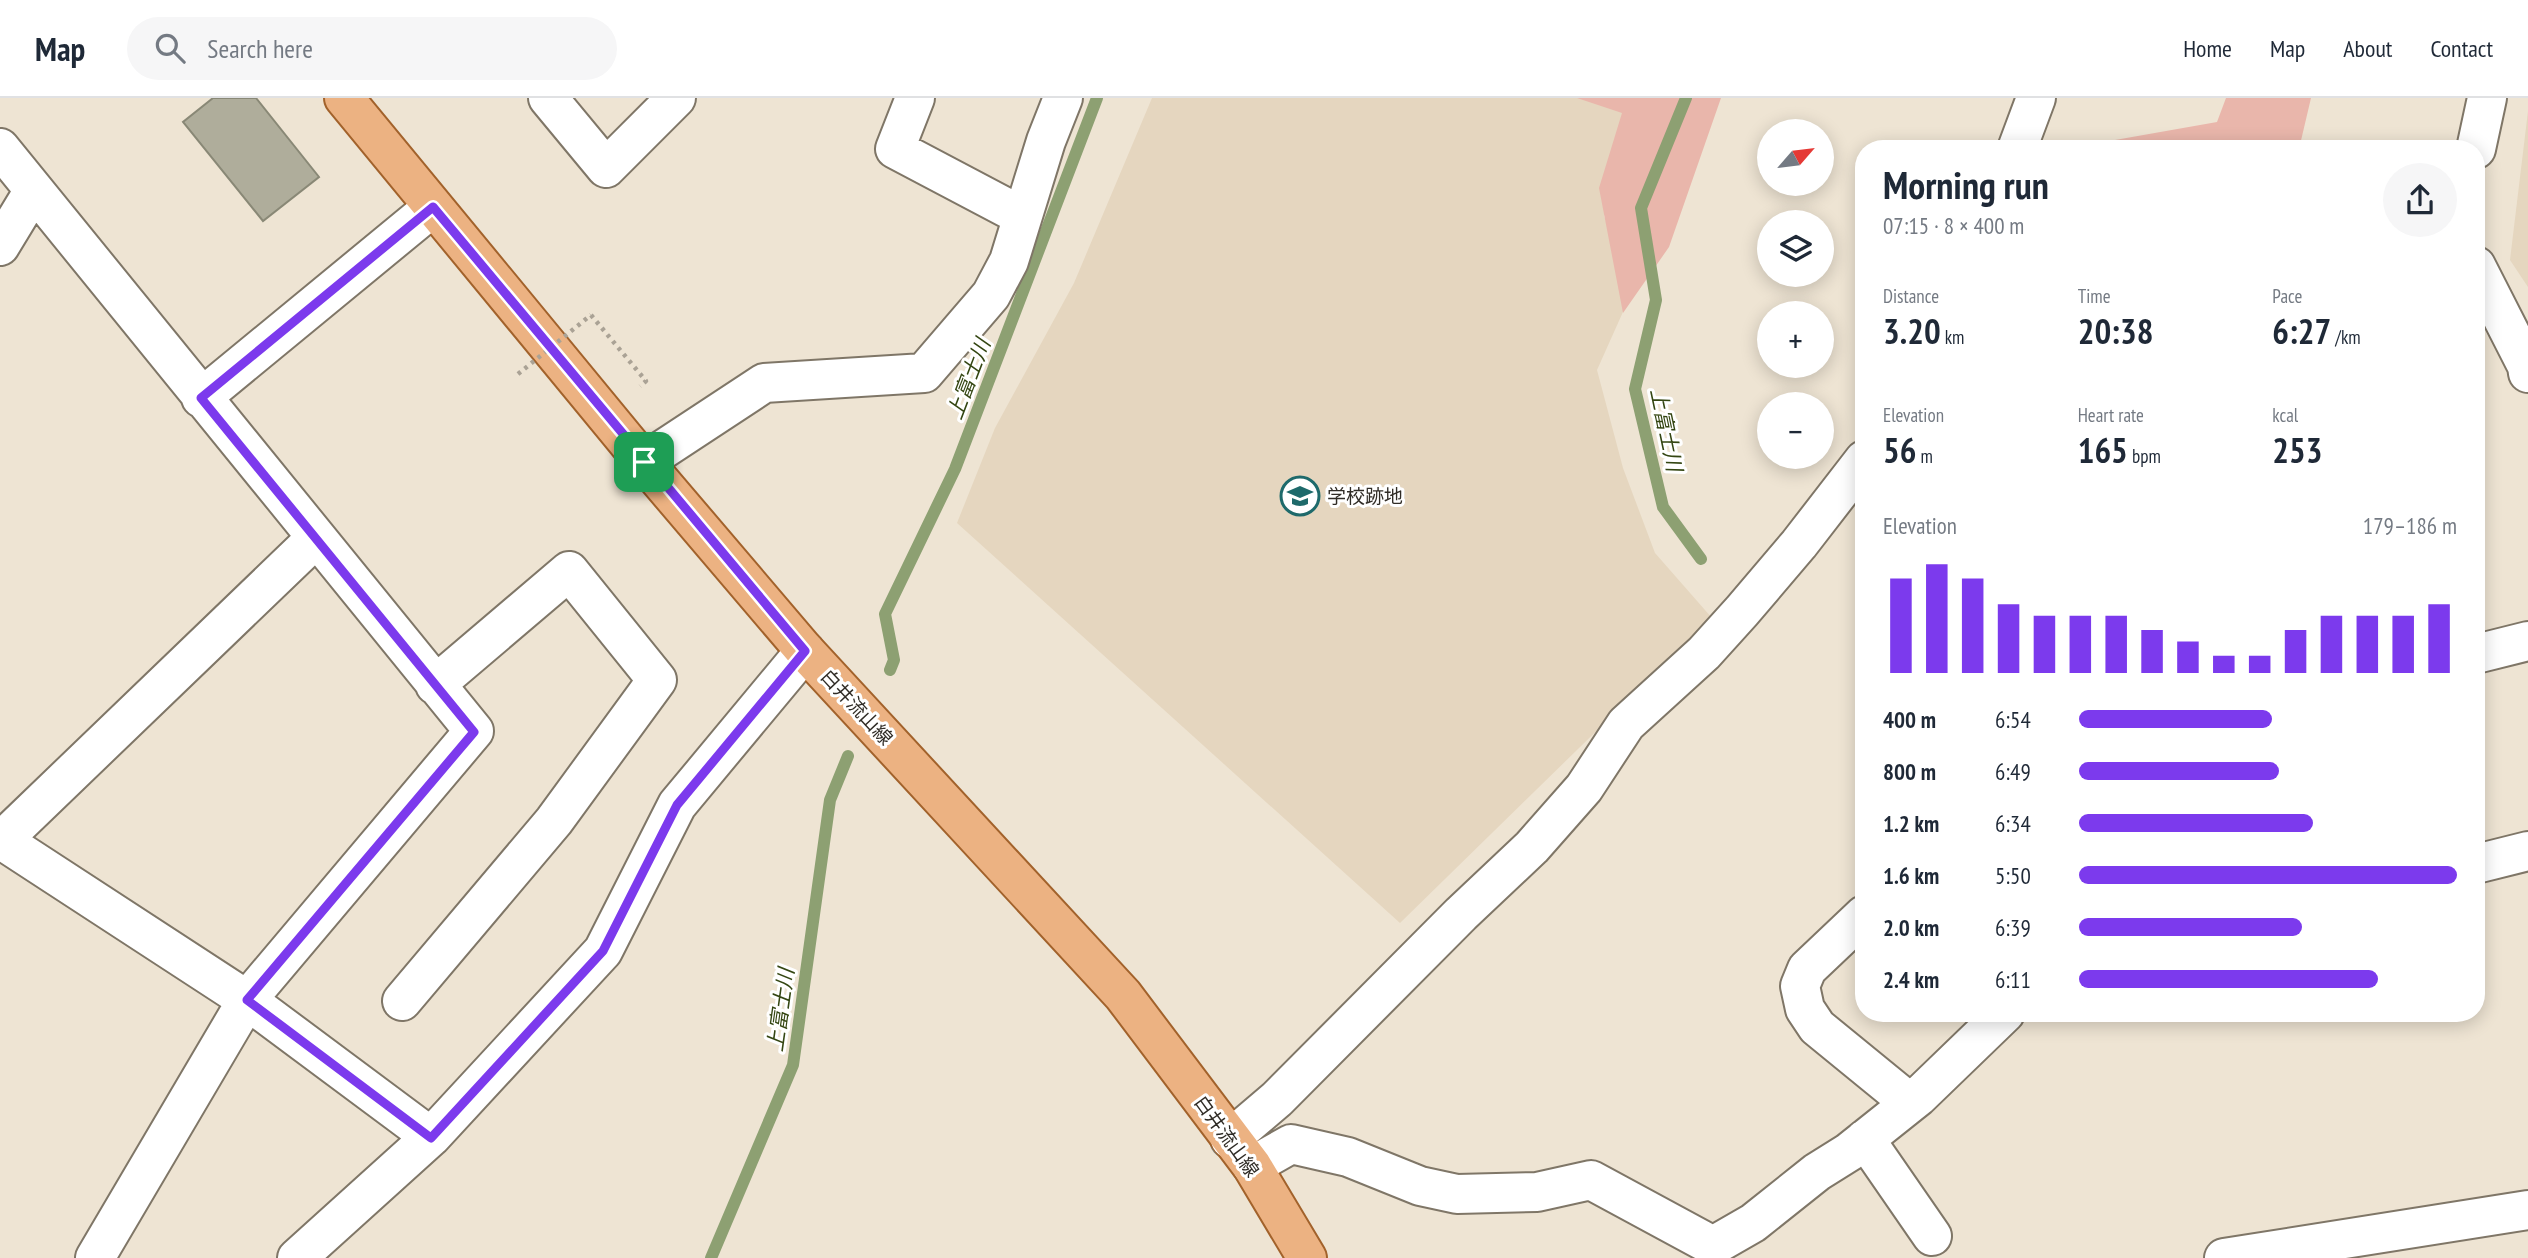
<!DOCTYPE html>
<meta charset="utf-8">
<style>
body{margin:0;font-family:"PT Sans Narrow","Noto Sans JP",sans-serif;background:#f6f6f7;color:#1f2937;height:100vh;display:flex;flex-direction:column;font-size:26px;white-space:nowrap}
*{box-sizing:border-box;margin:0}
p{font-size:23px;color:#747a83}
.icon{flex:none;width:38px;height:38px;fill:none;stroke:currentColor;stroke-width:2;stroke-linecap:round;stroke-linejoin:round}
.map{position:relative;flex:1;overflow:hidden}
.sheet{position:absolute;left:1855px;top:42px;width:630px;height:882px;display:flex;flex-direction:column;background:#fff;border-radius:28px;box-shadow:0 4px 18px #0003}
.sheet>*{flex:none}
.needle{width:46px;rotate:62deg}
.fabs{position:absolute;left:1757px;top:21px;display:grid;gap:14px}
.fabs a{display:grid;place-items:center;width:77px;height:77px;border-radius:50%;background:#fff;box-shadow:0 4px 18px #0003;font-size:35px}
.pin{position:absolute;display:grid;place-items:center;width:60px;height:60px;color:#fff;margin:-30px;border-radius:14px;box-shadow:0 4px 10px #0006}
.round{display:grid;place-items:center;flex:none;width:74px;height:74px;border-radius:37px;background:#f6f6f7}
.headline{display:flex;align-items:center;justify-content:space-between;height:119px;padding:0 28px}
h1{font-size:38px;font-weight:700;line-height:52px}
.stats{display:grid;grid-template-columns:repeat(3,1fr);gap:10px;height:119px;padding:7px 28px}
.stats div{display:grid;align-content:center}
.stats b{font-size:35px;font-weight:700}
.stats small{font-size:19px;font-weight:400}
.stats p{font-size:19px}
.chart{height:196px;padding:14px 28px}
.chart p{display:flex;justify-content:space-between}
.chart svg{width:100%;height:126px;margin-top:7px;stroke:#7c3aed;stroke-width:6}
ul{padding:0 28px;list-style:none;font-size:23px}
li{display:grid;grid-template-columns:112px 84px 1fr;align-items:center;height:52px}
li i{height:18px;border-radius:9px;background:#7c3aed}
header{display:flex;align-items:center;gap:42px;box-sizing:border-box;height:98px;padding:0 35px;background:#fff;border-bottom:2px solid #e0e1e3}
header strong{font-size:33px}
nav{display:flex;gap:38px;margin-inline-start:auto;font-size:24px}
.search{width:490px;height:63px;background:#f6f6f7;display:flex;align-items:center;gap:18px;box-sizing:border-box;padding:0 24px;border-radius:38px;color:#747a83;font-size:26px}
.map>svg:first-child{display:block}
</style>
<header>
<strong>Map</strong>
<div class="search"><svg class="icon" aria-label="search" viewBox="0 0 24 24"><circle cx="10" cy="10" r="6"/><path d="M15 15l6 6"/></svg>Search here</div>
<nav><a>Home</a><a>Map</a><a>About</a><a>Contact</a></nav>
</header>
<div class="map">
<svg width="2528" height="1160" viewBox="0 0 2528 1160">
<rect width="100%" height="100%" fill="#eee4d3"/>
<!-- built -->
<path fill="#e5d6bf" d="M1152 0H1649L1604 118 1631 196 1597 272 1623 370 1655 455 1712 520 1400 825 957 425 995 330 1074 185Z
M2528 13V189L2510 162Z"/>
<!-- green -->
<path fill="#e9b6ab" d="M1577 0H1721L1669 149 1623 215 1599 90 1622 15Z
M2226 0H2311L2299 51H2081V48L2217 24Z"/>
<g fill="none" stroke-linecap="round" stroke-linejoin="round">
<!-- stream -->
<path stroke="#8da072" stroke-width="12" d="M1686 0 1641 110 1656 202 1635 291 1663 409 1701 461
M890 572 894 562 885 516 955 371 1097 0
M711 1160 793 967 830 702 848 658"/>
</g>
<!-- building -->
<path fill="#afad9b" stroke="#898876" stroke-width="2" d="M213 0H256L319 79 263 123 183 24Z"/>
<g fill="none" stroke-linecap="round" stroke-linejoin="round">
<defs>
<path id="minor" d="M548 0 606 70 676 0
M915 0 895 51 1022 118
M0 50 474 633 247 902 95 1160
M2017 51 2036 0
M2476 51 2487 0
M0 148 34 92
M2476 168 2527 268 2528 275
M201 300 433 109
M644 364 764 285 924 275 991 197 1009 163 1046 43 1063 0
M2476 556 2528 543
M0 741 247 902 431 1039
M0 744 315 441
M2476 766 2528 753
M1864 817 1807 871 1800 888 1805 911 1817 929 1910 1005
M402 903 554 723 657 582 569 473 435 587
M1230 1041 1277 1001 1461 816 1532 749 1584 690 1626 626 1704 555 1742 513 1799 446 1864 362
M1865 1041 1932 1138
M1252 1068 1291 1046 1348 1059 1420 1088 1457 1096 1537 1094 1591 1082 1713 1148 1753 1125 1817 1074 1849 1054 1918 999 2005 915
M297 1160 431 1039 603 853 677 707 805 553
M2224 1160 2528 1112"/>
<path id="major" d="M344 0 644 364 805 553 1123 897 1252 1068 1307 1160"/>
</defs>
<!-- minor casing -->
<use href="#minor" stroke="#7f7667" stroke-width="42"/>
<!-- major casing -->
<use href="#major" stroke="#a2622b" stroke-width="42"/>
<!-- path -->
<path stroke="#aaa295" stroke-width="4.5" stroke-dasharray="3.5 5" stroke-linecap="butt" d="M591 217 646 283 640 288"/>
<!-- minor -->
<use href="#minor" stroke="#fff" stroke-width="38"/>
<!-- major -->
<use href="#major" stroke="#ecb282" stroke-width="38"/>
<!-- path-bridge -->
<path stroke="#aaa295" stroke-width="4.5" stroke-dasharray="3.5 5" stroke-linecap="butt" d="M518 276 591 217"/>
</g>
<g fill="none" stroke-linecap="round" stroke-linejoin="round">
<defs>
<path id="route" d="M433 109 805 553 677 707 603 853 431 1040 247 902 474 634 201 300Z"/>
</defs>
<!-- route casing -->
<use href="#route" stroke="#fff" stroke-width="14"/>
<!-- route -->
<use href="#route" stroke="#7c3aed" stroke-width="9"/>
</g>
<!-- icons -->
<defs>
<symbol id="school-ring" viewBox="-11 -11 22 22"><circle r="9.5" fill="#fff" stroke="#1e6a6b" stroke-width="1.5"/><path d="M0-5L7-2L0 1L-7-2ZM-4 1L0 2.5L4 1V4Q0 6-4 4Z" fill="#1e6a6b"/></symbol>
</defs>
<g fill-rule="evenodd">
<use href="#school-ring" x="1278" y="376" width="44" height="44"/>
</g>
<g text-anchor="middle" stroke-width="6" stroke-linejoin="round" paint-order="stroke">
<!-- poi labels -->
<g font-size="19" fill="#302c26" stroke="#fff" text-anchor="start">
<text x="1327" y="405">学校跡地</text>
</g>
<!-- street labels -->
<g font-size="19" fill="#302c26" stroke="#fff">
<text transform="translate(857 609) rotate(47)" y="7">白井流山線</text>
<text transform="translate(1227 1038) rotate(54)" y="7">白井流山線</text>
</g>
<!-- water labels -->
<g font-size="21" font-style="italic" fill="#344612" stroke="#fff">
<text transform="translate(969 281) rotate(-69)" y="7">上富士川</text>
<text transform="translate(1666 332) rotate(78)" y="7">上富士川</text>
<text transform="translate(781 912) rotate(-82)" y="7">上富士川</text>
</g>
</g>
</svg>
<div class="fabs">
<a><svg class="needle" viewBox="-14 -14 28 28"><path d="M0-13l5 13h-10z" fill="#e53935"/><path d="M0 13l5-13h-10z" fill="#747a83"/></svg></a>
<a><svg class="icon" aria-label="layers" viewBox="0 0 24 24"><path d="M12 4l9 5-9 5-9-5zM3 14l9 5 9-5"/></svg></a>
<a>+</a>
<a>−</a>
</div>
<div class="pin" style="left:644px;top:364px;background:#1e9e55"><svg class="icon" aria-label="arrive" viewBox="0 0 24 24"><path d="M6 21V4h12l-3 4 3 4H6"/></svg></div>
<section class="sheet">
<div class="headline"><div><h1>Morning run</h1><p>07:15 · 8 × 400 m</p></div><a class="round"><svg class="icon" aria-label="share" viewBox="0 0 24 24"><path d="M12 15V3M7 8l5-5 5 5M5 13v7h14v-7"/></svg></a></div>
<div class="stats">
<div><p>Distance</p><b>3.20<small> km</small></b></div>
<div><p>Time</p><b>20:38</b></div>
<div><p>Pace</p><b>6:27<small> /km</small></b></div>
</div>
<div class="stats">
<div><p>Elevation</p><b>56<small> m</small></b></div>
<div><p>Heart rate</p><b>165<small> bpm</small></b></div>
<div><p>kcal</p><b>253</b></div>
</div>
<div class="chart"><p><span>Elevation</span>179–186 m</p>
<svg viewBox="0 0 160 44" preserveAspectRatio="none"><path d="M5 44V11M15 44V6M25 44V11M35 44V20M45 44V24M55 44V24M65 44V24M75 44V29M85 44V33M95 44V38M105 44V38M115 44V29M125 44V24M135 44V24M145 44V24M155 44V20"/></svg>
</div>
<ul>
<li><b>400 m</b>6:54<i style="width:51%"></i></li>
<li><b>800 m</b>6:49<i style="width:53%"></i></li>
<li><b>1.2 km</b>6:34<i style="width:62%"></i></li>
<li><b>1.6 km</b>5:50<i style="width:100%"></i></li>
<li><b>2.0 km</b>6:39<i style="width:59%"></i></li>
<li><b>2.4 km</b>6:11<i style="width:79%"></i></li>
</ul>
</section>
</div>
